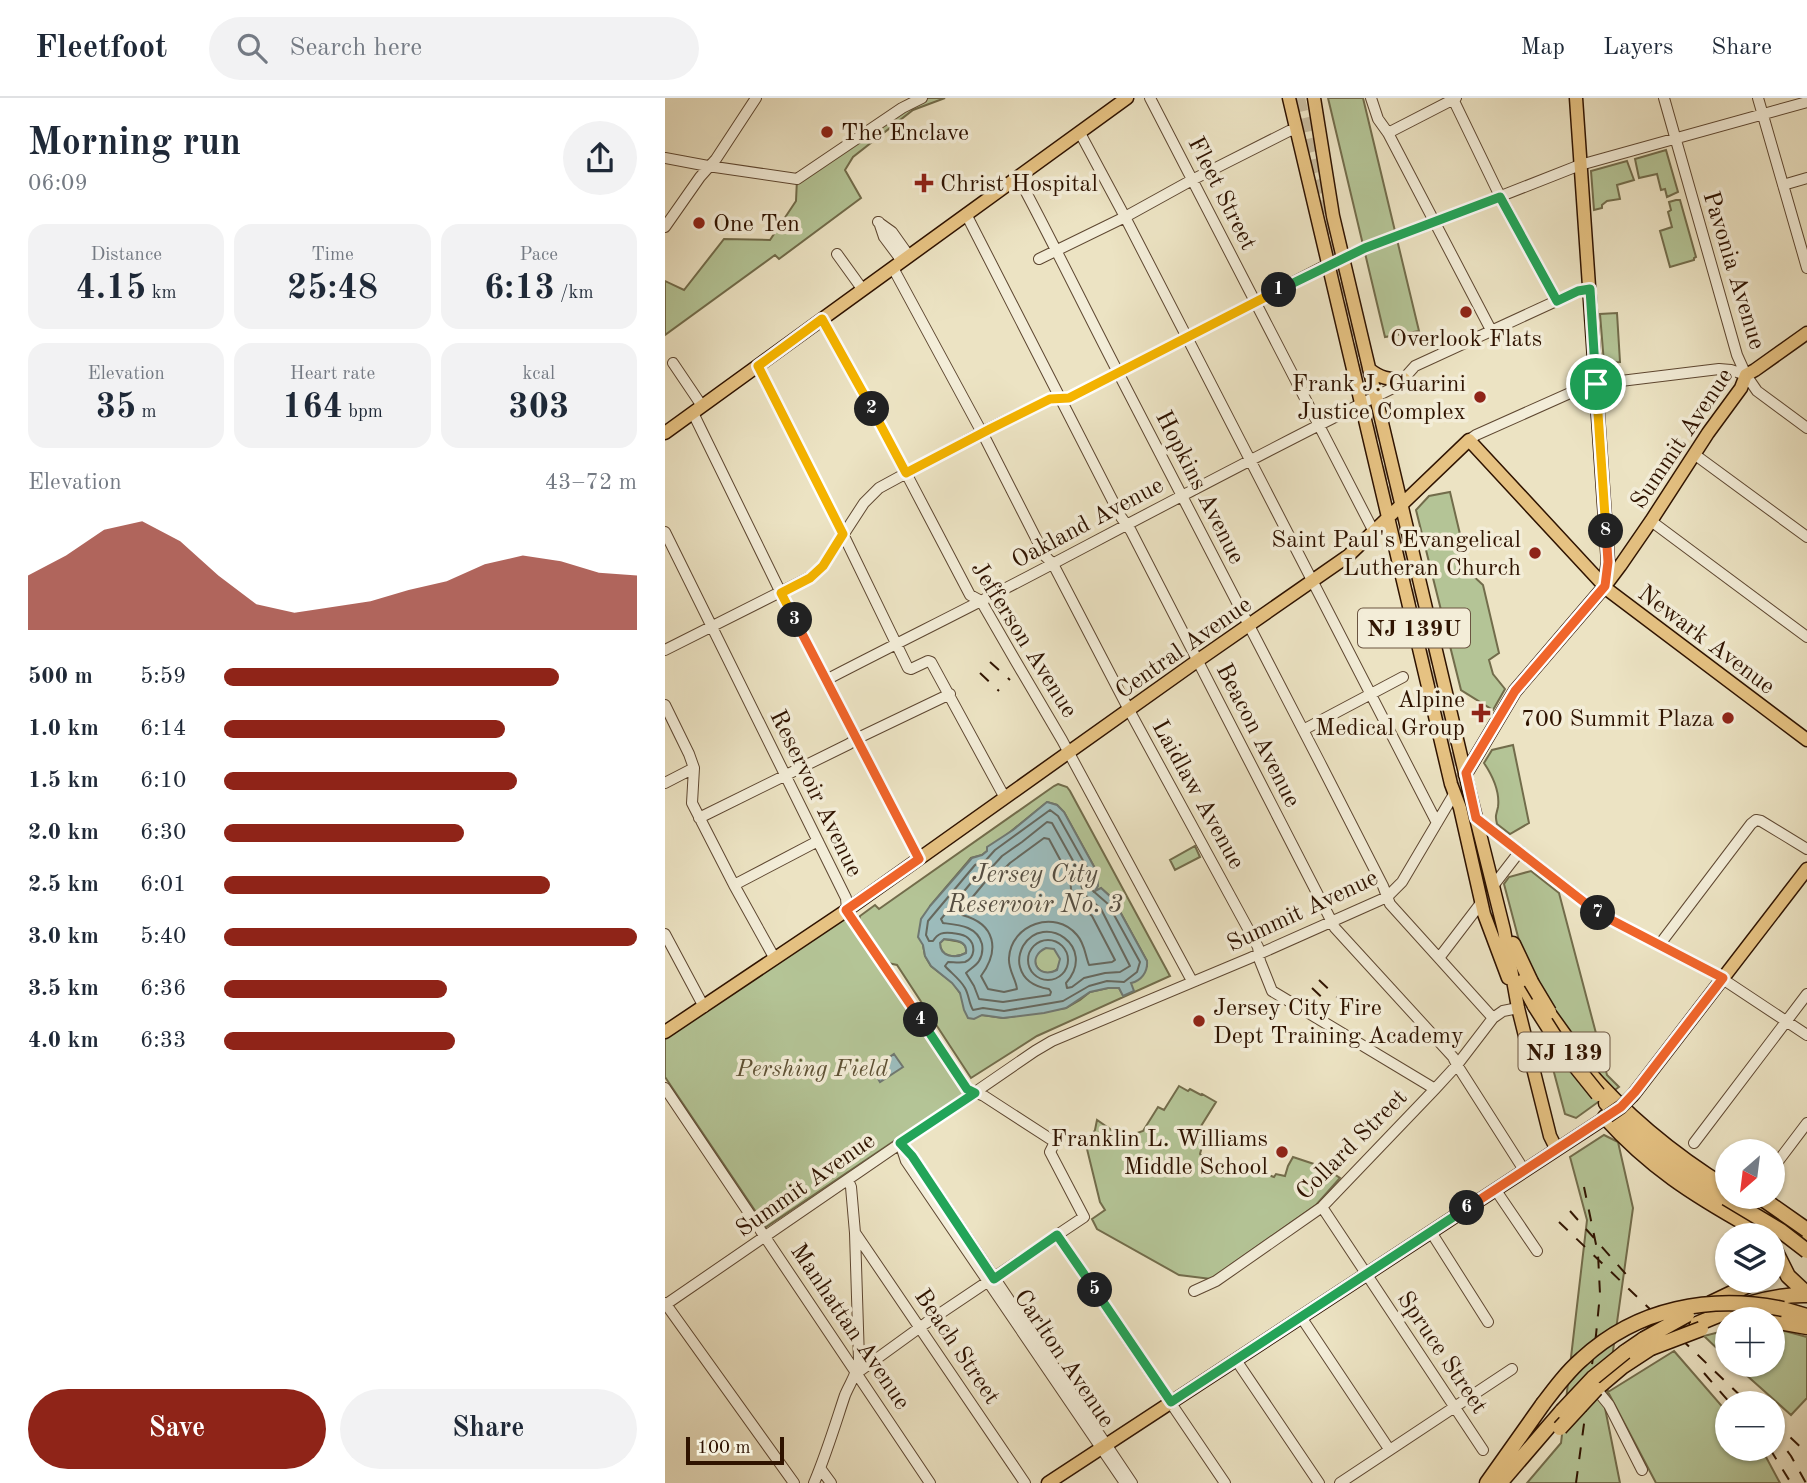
<!DOCTYPE html>
<meta charset="utf-8">
<style>
body{margin:0;font-family:"Old Standard TT",serif;background:#f2f2f3;color:#1f2937;height:100vh;display:flex;flex-direction:column;font-size:26px;white-space:nowrap}
*{box-sizing:border-box;margin:0}
p{font-size:23px;color:#747a83}
.icon{flex:none;width:38px;height:38px;fill:none;stroke:currentColor;stroke-width:2;stroke-linecap:round;stroke-linejoin:round}
.map{position:relative;flex:1;overflow:hidden}
.side{display:flex;flex-direction:column;background:#fff;width:665px}
.side>*{flex:none}
.needle{width:46px;rotate:208deg}
.controls{position:absolute;left:1050px;top:1041px;display:grid;gap:14px}
.controls a{display:grid;place-items:center;width:70px;height:70px;border-radius:50%;background:#fff;box-shadow:0 2px 5px #0004;font-size:35px}
.scale{position:absolute;left:21px;bottom:18px;width:98px;box-sizing:border-box;padding-left:7px;border:4px solid #2f1300;border-top:0;font-size:19px;line-height:24px;white-space:nowrap;color:#2f1300;-webkit-text-stroke:5px #f3edd8;paint-order:stroke}
.pin{position:absolute;display:grid;place-items:center;width:60px;height:60px;color:#fff;margin:-30px;border:4px solid #fff;border-radius:50%;box-shadow:0 2px 7px #0007}
.km{position:absolute;width:35px;height:35px;margin:-18px;border-radius:50%;background:#222;color:#fff;font-size:19px;line-height:35px;text-align:center}
.round{display:grid;place-items:center;flex:none;width:74px;height:74px;border-radius:37px;background:#f2f2f3}
.headline{display:flex;align-items:center;justify-content:space-between;height:119px;padding:0 28px}
h1{font-size:38px;font-weight:700;line-height:52px}
.stats{display:grid;grid-template-columns:repeat(3,1fr);gap:10px;height:119px;padding:7px 28px}
.stats div{display:grid;align-content:center;border-radius:18px;background:#f2f2f3;text-align:center}
.stats b{font-size:35px;font-weight:700}
.stats small{font-size:19px;font-weight:400}
.stats p{font-size:19px}
.chart{height:196px;padding:14px 28px}
.chart p{display:flex;justify-content:space-between}
.chart svg{width:100%;height:126px;margin-top:7px;fill:#8f2418;opacity:.7}
.primary-button{display:flex;gap:14px;margin-top:auto;padding:14px 28px}
.primary-button a{flex:1;height:80px;border-radius:42px;background:#8f2418;color:#fff;font-size:28px;font-weight:700;line-height:80px;text-align:center}
.primary-button a+a{background:#f2f2f3;color:#1f2937}
ul{padding:0 28px;list-style:none;font-size:23px}
li{display:grid;grid-template-columns:112px 84px 1fr;align-items:center;height:52px}
li i{height:18px;border-radius:9px;background:#8f2418}
header{display:flex;align-items:center;gap:42px;box-sizing:border-box;height:98px;padding:0 35px;background:#fff;border-bottom:2px solid #e0e1e3}
header strong{font-size:33px}
nav{display:flex;gap:38px;margin-inline-start:auto;font-size:24px}
.search{width:490px;height:63px;background:#f2f2f3;display:flex;align-items:center;gap:18px;box-sizing:border-box;padding:0 24px;border-radius:38px;color:#747a83;font-size:26px}
main{display:flex;flex:1;min-height:0}
.map>svg:first-child{display:block}
</style>
<header>
<strong>Fleetfoot</strong>
<div class="search"><svg class="icon" aria-label="search" viewBox="0 0 24 24"><circle cx="10" cy="10" r="6"/><path d="M15 15l6 6"/></svg>Search here</div>
<nav><a>Map</a><a>Layers</a><a>Share</a></nav>
</header>
<main>
<section class="side">
<div class="headline"><div><h1>Morning run</h1><p>06:09</p></div><a class="round"><svg class="icon" aria-label="share" viewBox="0 0 24 24"><path d="M12 15V3M7 8l5-5 5 5M5 13v7h14v-7"/></svg></a></div>
<div class="stats">
<div><p>Distance</p><b>4.15<small> km</small></b></div>
<div><p>Time</p><b>25:48</b></div>
<div><p>Pace</p><b>6:13<small> /km</small></b></div>
</div>
<div class="stats">
<div><p>Elevation</p><b>35<small> m</small></b></div>
<div><p>Heart rate</p><b>164<small> bpm</small></b></div>
<div><p>kcal</p><b>303</b></div>
</div>
<div class="chart"><p><span>Elevation</span>43–72 m</p>
<svg viewBox="0 0 160 44" preserveAspectRatio="none"><path d="M0 44V25L10 18L20 9L30 6L40 13L50 25L60 35L70 38L80 36L90 34L100 30L110 27L120 21L130 18L140 20L150 24L160 25V44z"/></svg>
</div>
<ul>
<li><b>500 m</b>5:59<i style="width:81%"></i></li>
<li><b>1.0 km</b>6:14<i style="width:68%"></i></li>
<li><b>1.5 km</b>6:10<i style="width:71%"></i></li>
<li><b>2.0 km</b>6:30<i style="width:58%"></i></li>
<li><b>2.5 km</b>6:01<i style="width:79%"></i></li>
<li><b>3.0 km</b>5:40<i style="width:100%"></i></li>
<li><b>3.5 km</b>6:36<i style="width:54%"></i></li>
<li><b>4.0 km</b>6:33<i style="width:56%"></i></li>
</ul>
<div class="primary-button"><a>Save</a><a>Share</a></div>
</section>
<div class="map">
<svg width="1142" height="1385" viewBox="0 0 1142 1385">
<rect width="100%" height="100%" fill="#ece3c3"/>
<filter id="stains"><feTurbulence type="fractalNoise" baseFrequency=".00286" numOctaves="4"/><feColorMatrix values="0 0 0 0 .2 0 0 0 0 .09 0 0 0 0 .02 0 0 0 .5 -.17"/></filter>
<radialGradient id="worn" r=".72"><stop offset=".6" stop-color="#630" stop-opacity="0"/><stop offset="1" stop-color="#630" stop-opacity=".3"/></radialGradient>
<!-- green -->
<path fill="#b4c496" stroke="#726c4b" stroke-width="2" fill-rule="evenodd" d="M252 0H280L248 12 188 59 180 72 196 100 114 161 110 157 0 237V183L19 192 59 141 105 142 131 103 132 81Z
M663 0H698L754 233 720 239Z
M1001 52 1013 94 1002 99 1000 91 996 92 992 76 974 80 970 61Z
M962 63 969 82 952 87 955 101 942 103 937 107V110L929 112 926 73Z
M1011 102H1015L1031 159 1029 160V162L1005 169 995 133 1007 129 1003 114 1006 112 1004 104Z
M952 215 955 264 939 265 935 216Z
M785 394 804 474 818 487 834 555 824 562 828 576 840 591 828 612 796 592 751 412 764 398Z
M848 647 864 725 845 736 832 726C830 717 831 718 833 709 835 694 827 677 819 665L827 652Z
M393 686 402 689 405 693 505 878 372 938 306 980 232 867 223 865 194 822 195 818 210 807 214 811 389 688ZM382 704 392 707 399 714 432 774 431 794 436 790 448 801 482 863V868L465 885 458 897 454 890H443L425 894 415 902 401 910 338 920 317 917 295 895 288 885 266 868 260 858 258 847 265 808 306 760 317 757Z
M530 748 535 759 510 772 505 762Z
M866 773 894 795 942 977 954 989 911 1020 900 1016 839 786 844 779Z
M183 817 302 994 101 1129 0 979V941Z
M279 841C289 843 303 842 301 855 290 861 275 859 275 845Z
M370 862a13 13 0 1 1 26 0a13 13 0 1 1-26 0Z
M514 988 523 993 525 991 536 997 537 996 551 1004 533 1033 540 1037 535 1056 540 1062 578 1076 581 1069 609 1079 611 1076 620 1078 623 1068 628 1059 658 1069 675 1080 651 1107 546 1181 514 1177 432 1131 427 1121 440 1112 435 1104 421 1047 430 1032 432 1022 458 1040 478 1033 493 1009 499 1012Z
M939 1037 953 1044 968 1110 940 1310 955 1385H862L896 1345 922 1122 905 1059Z
M1108 1230 1142 1239V1300L1126 1317 1070 1267H1108Z
M1062 1232V1260L1039 1238Z
M1009 1253 1062 1314V1351H1095L1101 1359 1115 1385H991L943 1294Z"/>
<!-- water -->
<path fill="#9cbcbc" stroke="#707871" stroke-width="2" fill-rule="evenodd" d="M382 704 392 707 399 714 432 774 433 788 430 793 436 790 448 801 482 863C483 874 476 883 466 885L469 893 458 898 454 890H443L425 894 401 910 379 915 338 920 317 917 309 921 303 920 299 912 295 895 287 885 266 868 260 858 258 847 253 839 256 821 265 808 307 760 317 757 322 753V749L348 732ZM279 841C289 842 303 842 301 855 290 861 275 859 275 845ZM381 850 389 851 395 861 392 872C372 882 361 859 381 850Z
M229 956 238 969 215 984 207 971Z"/>
<g fill="none" stroke-linecap="round" stroke-linejoin="round">
<!-- shore -->
<path stroke="#66685e" stroke-width="2" d="M385 712 393 718 425 775V786L427 792 443 806 475 864 472 874 459 884 442 883 424 888 398 903 339 913 318 910 308 912C304 906 304 897 300 890 295 881 286 875 280 868L283 864C288 864 295 865 300 864 310 860 311 847 303 840 299 836 293 836 287 835 278 834 273 835 268 843H264L261 837 263 823 310 767 321 762 330 752Z
M382 724 387 725 416 777V787L419 796 436 811 465 868 455 874 440 875 419 880 407 889 402 890 401 885C433 849 379 813 358 848 355 854 353 862 355 869 359 884 371 889 384 891L386 894 385 897 338 904 314 901 309 888 301 875C305 871 311 868 314 863 317 858 318 852 317 846 312 828 294 827 278 825L276 821 315 774 327 769 337 758 357 744Z
M379 740 384 741 405 780 406 791 410 801 415 808 427 818 450 862 447 864 424 867C420 857 420 846 412 837 390 811 346 826 344 860 343 872 351 881 352 891L339 894 323 891 316 878C335 852 331 826 297 817L296 813 320 784 333 777 345 765Z
M363 862a20 20 0 1 1 40 0a20 20 0 1 1-40 0Z"/>
<!-- highway-tunnel -->
<path stroke="#c6b99c" stroke-width="14" stroke-dasharray="14 7" stroke-linecap="butt" d="M633 0 822 797 831 827 839 848"/>
<defs>
<path id="minor" d="M485 0 709 434
M706 0 713 21 723 35 826 232
M999 0 1072 257 1081 277 1092 293 1142 330
M1093 0 1142 170
M788 1 832 92 892 203
M415 35 460 119 772 725
M723 35 791 0
M0 60 43 68 132 81 237 10 257 0
M353 79C389 146 422 215 457 282 545 451 632 619 718 788L725 806 828 920
M1118 87 1142 80
M301 116 456 419 466 433 670 830 788 959 792 967 859 1072
M213 124 227 134 244 158
M214 124 219 139 237 163
M0 129 35 79 51 61 91 0
M172 156 198 192
M374 161 460 119 527 82 624 33 631 32
M228 170 321 342 380 458 388 466 464 612 593 849 595 863 607 893 770 991
M157 221 241 375 305 497 316 503 350 562 397 642 527 883
M8 265 37 308
M93 268 178 436 243 570 246 571 263 563 266 564 340 700
M28 315 116 495 254 761
M804 342 811 337 923 287 1054 271 1066 272 1081 277
M1029 356 1142 439
M986 423 1142 539
M0 434 181 800 182 812 302 991 319 998 390 1044 385 1054 419 1119 261 1225 192 1275
M0 552 145 479 158 468 199 405 214 390 317 334 385 301 404 300 450 276 663 166 700 150 770 124 915 67 1142 4
M161 582C238 542 316 504 393 463 505 404 618 344 732 288L750 268 913 193 925 191
M0 607 24 656 29 670 27 705 69 787 110 861
M638 632 738 579
M0 685 29 670
M34 720 184 646 191 641 285 596
M812 720 938 818 1047 874 1142 937
M69 787 153 743
M828 788 855 753
M0 836 39 909
M995 846 1086 726 1091 722 1096 723 1142 751
M774 860 816 805
M0 990 265 1385
M1029 1045 1142 896
M1108 1070 1142 1025
M830 1091 872 1153
M657 1109 818 1352
M766 1134 823 1224
M191 1136 360 1385
M392 1137 560 1385
M529 1193 551 1183 657 1109 770 991 792 967 828 920 838 913 853 910
M0 1205 129 1385
M0 1207 370 953 387 943 585 860 722 799 737 784 789 696
M636 1219 724 1351
M571 1262 654 1385
M931 1291 944 1307 977 1372
M155 1370 166 1385
M149 1385C161 1357 170 1327 180 1297 185 1285 192 1276 194 1262L190 1135 186 1089 183 1082
M460 1385 241 1063 235 1045 247 1057 467 1385
M675 1385 847 1271"/>
<path id="major" d="M624 0 786 686 795 710 819 816 843 880
M649 0 668 118 804 692 839 832 853 910 885 1038 891 1050
M911 0 943 464 940 484
M704 271C715 280 724 282 739 281
M0 335 462 0
M800 677 850 593 940 488 955 468 986 423 1043 335 1076 290 1081 277 1090 272 1142 235
M0 934 182 812 532 563 683 458 804 342 943 492 1142 642
M968 997 1142 771
M383 1385 943 1018"/>
<path id="highway" d="M848 846 866 884
M857 884 870 908
M884 916 912 955 925 971
M917 967C958 1015 1008 1057 1062 1090
M941 1005C976 1043 1016 1075 1061 1100
M940 1019C985 1069 1028 1096 1085 1128
M1079 1099 1114 1119
M1110 1116 1121 1125 1141 1147
M1077 1123 1097 1138
M1108 1148 1123 1178 1142 1196
M1046 1205 1092 1183
M1118 1211 1142 1218
M1108 1223 1142 1229
M1032 1226C1067 1211 1103 1196 1142 1197
M960 1254 979 1241
M931 1291 957 1269 986 1250
M822 1385 878 1306
M835 1385 897 1313"/>
</defs>
<!-- minor casing -->
<use href="#minor" stroke="#5e4731" stroke-width="12"/>
<!-- major casing -->
<use href="#major" stroke="#2f1300" stroke-width="15"/>
<!-- highway casing -->
<use href="#highway" stroke="#2f1300" stroke-width="17"/>
<!-- minor -->
<use href="#minor" stroke="#f3edd8" stroke-width="10"/>
<!-- major -->
<use href="#major" stroke="#e6c282" stroke-width="12"/>
<!-- highway -->
<use href="#highway" stroke="#e6c282" stroke-width="14"/>
<!-- rail -->
<path stroke="#2f1300" stroke-width="2" stroke-dasharray="12 12" stroke-linecap="butt" d="M325 564 345 582
M315 575 334 593
M654 882 673 900
M647 890 666 908
M905 1113 967 1183
M894 1124 1084 1306
M1039 1275 1066 1306
M1108 1323 1142 1355
M1108 1334 1126 1358 1141 1385
M1105 1351 1126 1385
M911 1385 931 1237 935 1196 933 1156 919 1089"/>
<defs>
<path id="major-bridge" d="M943 1018 956 1009 968 997"/>
<path id="highway-bridge" d="M866 884 884 914
M870 908 900 955 933 996
M1095 1099 1142 1132
M1061 1100 1116 1133 1142 1153
M979 1241 1022 1217
M986 1250 1036 1231
M878 1306C890 1290 902 1274 917 1261 972 1210 1046 1196 1118 1211
M897 1313 928 1280 960 1254
M895 1330 931 1291"/>
</defs>
<!-- major-bridge casing -->
<use href="#major-bridge" stroke="#2f1300" stroke-width="15" stroke-linecap="butt"/>
<!-- highway-bridge casing -->
<use href="#highway-bridge" stroke="#2f1300" stroke-width="17" stroke-linecap="butt"/>
<!-- major-bridge -->
<use href="#major-bridge" stroke="#e6c282" stroke-width="12"/>
<!-- highway-bridge -->
<use href="#highway-bridge" stroke="#e6c282" stroke-width="14"/>
</g>
<g fill="none" stroke-linecap="round" stroke-linejoin="round">
<defs>
<path id="split-1" d="M614 192 700 150 835 99 892 203 913 193 925 191 931 286"/>
<path id="split-2" d="M207 311 241 375 325 331 385 301 404 300 614 192"/>
<path id="split-3" d="M130 522 116 495 145 480 158 468 178 436 93 268 157 221 207 311"/>
<path id="split-4" d="M130 522 254 761 181 812 256 922"/>
<path id="split-5" d="M256 922 302 991 310 995 235 1045 247 1058 329 1181 392 1137 430 1192"/>
<path id="split-6" d="M430 1192 506 1304 802 1110"/>
<path id="split-7" d="M802 1110 956 1009 970 994 1058 880 933 815"/>
<path id="split-8" d="M933 815 811 720 801 675 850 593 940 488 943 464 941 433"/>
<path id="split-9" d="M931 286 941 433"/>
</defs>
<!-- split-1 casing -->
<use href="#split-1" stroke="#fff" stroke-width="14"/>
<!-- split-2 casing -->
<use href="#split-2" stroke="#fff" stroke-width="14"/>
<!-- split-3 casing -->
<use href="#split-3" stroke="#fff" stroke-width="14"/>
<!-- split-4 casing -->
<use href="#split-4" stroke="#fff" stroke-width="14"/>
<!-- split-5 casing -->
<use href="#split-5" stroke="#fff" stroke-width="14"/>
<!-- split-6 casing -->
<use href="#split-6" stroke="#fff" stroke-width="14"/>
<!-- split-7 casing -->
<use href="#split-7" stroke="#fff" stroke-width="14"/>
<!-- split-8 casing -->
<use href="#split-8" stroke="#fff" stroke-width="14"/>
<!-- split-9 casing -->
<use href="#split-9" stroke="#fff" stroke-width="14"/>
<!-- split-1 -->
<use href="#split-1" stroke="#22a559" stroke-width="9"/>
<!-- split-2 -->
<use href="#split-2" stroke="#f5b400" stroke-width="9"/>
<!-- split-3 -->
<use href="#split-3" stroke="#f5b400" stroke-width="9"/>
<!-- split-4 -->
<use href="#split-4" stroke="#f0652b" stroke-width="9"/>
<!-- split-5 -->
<use href="#split-5" stroke="#22a559" stroke-width="9"/>
<!-- split-6 -->
<use href="#split-6" stroke="#22a559" stroke-width="9"/>
<!-- split-7 -->
<use href="#split-7" stroke="#f0652b" stroke-width="9"/>
<!-- split-8 -->
<use href="#split-8" stroke="#f0652b" stroke-width="9"/>
<!-- split-9 -->
<use href="#split-9" stroke="#f5b400" stroke-width="9"/>
</g>
<!-- markers -->
<g fill="#8f2418" stroke="#f3edd8" stroke-width="2.5">
<circle cx="162" cy="34" r="7"/>
<path d="M255.5 74.5h7v7h7v7h-7v7h-7v-7h-7v-7h7z"/>
<circle cx="34" cy="125" r="7"/>
<circle cx="801" cy="214" r="7"/>
<circle cx="815" cy="299" r="7"/>
<circle cx="870" cy="455" r="7"/>
<path d="M812.5 604.5h7v7h7v7h-7v7h-7v-7h-7v-7h7z"/>
<circle cx="1063" cy="620" r="7"/>
<circle cx="534" cy="923" r="7"/>
<circle cx="617" cy="1054" r="7"/>
</g>
<g text-anchor="middle" stroke-width="7" stroke-linejoin="round" paint-order="stroke">
<!-- shield labels -->
<g fill="#f3edd8" stroke="#6a5441" stroke-width="2">
<rect x="693" y="510.5" width="112" height="39" rx="5"/>
<rect x="853.5" y="934.5" width="91" height="39" rx="5"/>
</g>
<g font-size="23" font-weight="bold" fill="#2f1300">
<text x="749" y="538">NJ 139U</text>
<text x="899" y="962">NJ 139</text>
</g>
<!-- poi labels -->
<g font-size="24" fill="#2f1300" stroke="#f3edd8" text-anchor="end">
<text x="176" y="42" text-anchor="start">The Enclave</text>
<text x="275" y="93" text-anchor="start">Christ Hospital</text>
<text x="48" y="133" text-anchor="start">One Ten</text>
<text x="801" y="248" text-anchor="middle">Overlook Flats</text>
<text x="801" y="293">Frank J. Guarini<tspan x="801" dy="28">Justice Complex</tspan></text>
<text x="856" y="449">Saint Paul's Evangelical<tspan x="856" dy="28">Lutheran Church</tspan></text>
<text x="800" y="609">Alpine<tspan x="800" dy="28">Medical Group</tspan></text>
<text x="1049" y="628">700 Summit Plaza</text>
<text x="548" y="917" text-anchor="start">Jersey City Fire<tspan x="548" dy="28">Dept Training Academy</tspan></text>
<text x="603" y="1048">Franklin L. Williams<tspan x="603" dy="28">Middle School</tspan></text>
</g>
<!-- street labels -->
<g font-size="24" fill="#2f1300" stroke="#f3edd8">
<text transform="translate(558 95) rotate(63)" y="8">Fleet Street</text>
<text transform="translate(1070 172) rotate(73)" y="8">Pavonia Avenue</text>
<text transform="translate(1016 340) rotate(-56)" y="8">Summit Avenue</text>
<text transform="translate(536 389) rotate(63)" y="8">Hopkins Avenue</text>
<text transform="translate(422 424) rotate(-28)" y="8">Oakland Avenue</text>
<text transform="translate(360 541) rotate(58)" y="8">Jefferson Avenue</text>
<text transform="translate(1042 541) rotate(37)" y="8">Newark Avenue</text>
<text transform="translate(518 549) rotate(-35)" y="8">Central Avenue</text>
<text transform="translate(594 637) rotate(63)" y="8">Beacon Avenue</text>
<text transform="translate(152 695) rotate(64)" y="8">Reservoir Avenue</text>
<text transform="translate(534 696) rotate(61)" y="8">Laidlaw Avenue</text>
<text transform="translate(637 812) rotate(-25)" y="8">Summit Avenue</text>
<text transform="translate(686 1046) rotate(-45)" y="8">Collard Street</text>
<text transform="translate(140 1086) rotate(-35)" y="8">Summit Avenue</text>
<text transform="translate(186 1228) rotate(56)" y="8">Manhattan Avenue</text>
<text transform="translate(293 1248) rotate(56)" y="8">Beach Street</text>
<text transform="translate(778 1254) rotate(56)" y="8">Spruce Street</text>
<text transform="translate(400 1260) rotate(56)" y="8">Carlton Avenue</text>
</g>
<!-- park labels -->
<g font-size="24" font-style="italic" fill="#5e5134" stroke="#f3edd8">
<text x="147" y="978">Pershing Field</text>
</g>
<!-- water labels -->
<g font-size="26" font-style="italic" fill="#554e42" stroke="#f3edd8">
<text x="370" y="784">Jersey City<tspan x="370" dy="30">Reservoir No. 3</tspan></text>
</g>
</g>
<rect width="100%" height="100%" filter="url(#stains)"/>
<rect width="100%" height="100%" fill="url(#worn)"/>
</svg>
<div class="controls">
<a><svg class="needle" viewBox="-14 -14 28 28"><path d="M0-13l5 13h-10z" fill="#e53935"/><path d="M0 13l5-13h-10z" fill="#747a83"/></svg></a>
<a><svg class="icon" aria-label="layers" viewBox="0 0 24 24"><path d="M12 4l9 5-9 5-9-5zM3 14l9 5 9-5"/></svg></a>
<a>+</a>
<a>−</a>
</div>
<div class="scale">100 m</div>
<div class="pin" style="left:931px;top:286px;background:#1e9e55"><svg class="icon" aria-label="arrive" viewBox="0 0 24 24"><path d="M6 21V4h12l-3 4 3 4H6"/></svg></div>
<b class="km" style="left:614px;top:192px">1</b>
<b class="km" style="left:207px;top:311px">2</b>
<b class="km" style="left:130px;top:522px">3</b>
<b class="km" style="left:256px;top:922px">4</b>
<b class="km" style="left:430px;top:1192px">5</b>
<b class="km" style="left:802px;top:1110px">6</b>
<b class="km" style="left:933px;top:815px">7</b>
<b class="km" style="left:941px;top:433px">8</b>
</div>
</main>
